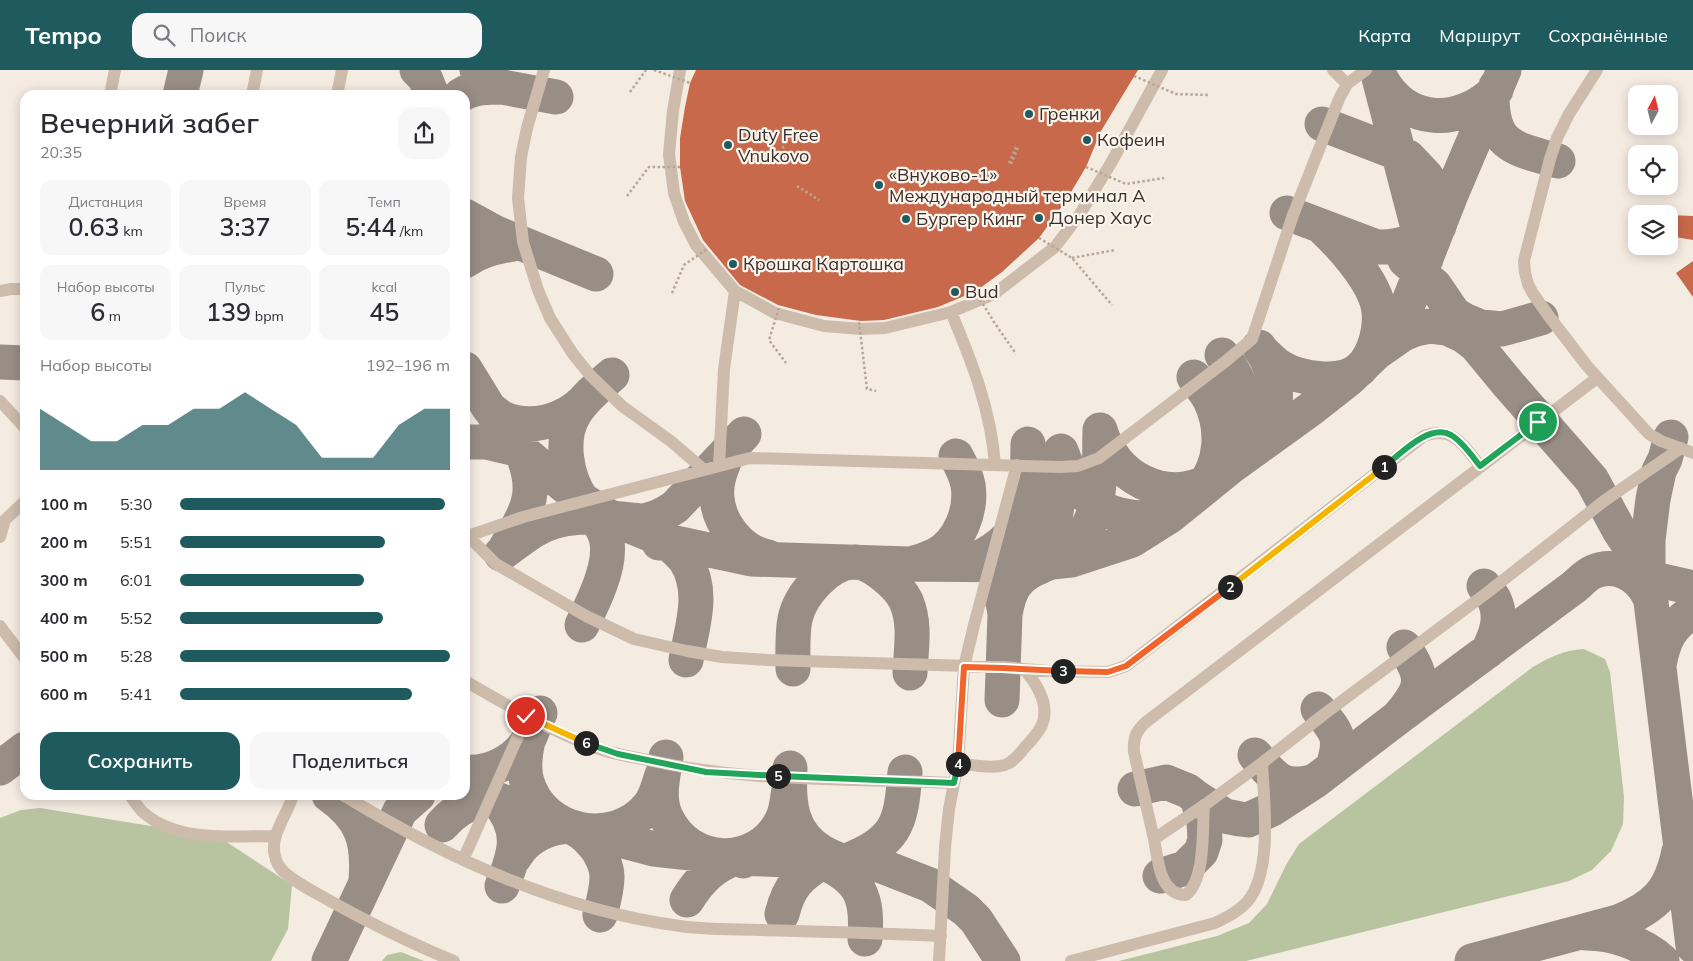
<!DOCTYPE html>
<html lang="ru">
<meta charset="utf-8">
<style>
body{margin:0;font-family:Mulish,sans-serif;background:#f7f7f7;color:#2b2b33;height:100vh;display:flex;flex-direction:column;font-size:19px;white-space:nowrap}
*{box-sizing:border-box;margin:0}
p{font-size:16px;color:#7c7c81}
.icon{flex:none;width:28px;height:28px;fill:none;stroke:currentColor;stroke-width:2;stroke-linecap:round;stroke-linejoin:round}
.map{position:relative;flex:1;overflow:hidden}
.panel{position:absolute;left:20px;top:20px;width:450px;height:710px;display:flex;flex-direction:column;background:#fff;border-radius:15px;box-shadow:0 2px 12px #0003}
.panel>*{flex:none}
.needle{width:32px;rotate:7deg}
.fabs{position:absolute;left:1628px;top:15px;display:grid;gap:10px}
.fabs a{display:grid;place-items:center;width:50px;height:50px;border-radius:10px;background:#fff;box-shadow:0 2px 12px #0003;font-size:25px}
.pin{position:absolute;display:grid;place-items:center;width:42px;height:42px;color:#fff;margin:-21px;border:2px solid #fff;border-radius:50%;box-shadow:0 1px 5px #0007}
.km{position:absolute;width:25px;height:25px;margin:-12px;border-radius:50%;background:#222;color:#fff;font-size:14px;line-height:25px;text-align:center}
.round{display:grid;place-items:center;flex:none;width:52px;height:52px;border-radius:15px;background:#f7f7f7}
.headline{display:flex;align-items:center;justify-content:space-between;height:85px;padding:0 20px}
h1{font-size:28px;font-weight:600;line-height:38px}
.figures{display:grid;grid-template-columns:repeat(3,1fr);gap:8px;height:85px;padding:5px 20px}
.figures div{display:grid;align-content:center;border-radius:12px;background:#f7f7f7;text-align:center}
.figures b{font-size:25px;font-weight:600}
.figures small{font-size:14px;font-weight:400}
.figures p{font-size:14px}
.chart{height:140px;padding:10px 20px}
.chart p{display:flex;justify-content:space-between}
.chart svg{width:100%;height:90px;margin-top:5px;fill:#1f5a5e;opacity:.7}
.primary-button{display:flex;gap:10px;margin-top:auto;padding:10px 20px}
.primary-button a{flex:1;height:58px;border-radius:15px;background:#1f5a5e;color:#fff;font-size:20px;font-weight:600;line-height:58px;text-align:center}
.primary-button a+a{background:#f7f7f7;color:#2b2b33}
ul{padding:0 20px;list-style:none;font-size:16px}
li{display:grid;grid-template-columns:80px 60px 1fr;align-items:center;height:38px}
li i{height:12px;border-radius:6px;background:#1f5a5e}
header{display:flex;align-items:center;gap:30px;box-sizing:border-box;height:70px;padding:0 25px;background:#1f5a5e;color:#fff}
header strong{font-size:24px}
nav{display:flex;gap:28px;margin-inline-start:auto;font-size:18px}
.search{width:350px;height:45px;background:#f7f7f7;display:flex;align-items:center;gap:12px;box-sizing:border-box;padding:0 18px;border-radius:15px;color:#7c7c81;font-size:19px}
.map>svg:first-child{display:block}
</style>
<header>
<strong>Tempo</strong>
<div class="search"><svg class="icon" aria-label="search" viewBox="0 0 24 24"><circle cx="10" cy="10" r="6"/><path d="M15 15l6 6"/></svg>Поиск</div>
<nav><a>Карта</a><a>Маршрут</a><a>Сохранённые</a></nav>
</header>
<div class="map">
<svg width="1693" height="891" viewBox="0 0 1693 891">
<rect width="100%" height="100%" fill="#f4ebe1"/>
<!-- green -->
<path fill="#b8c4a0" d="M1584 579 1605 589 1610 602 1624 727 1623 754 1611 781 1592 800 1569 811 1246 891H1119L1217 866 1249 853 1267 834 1286 795 1299 774 1533 597C1550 587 1564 580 1584 579Z
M40 738 219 767 292 815 288 859 271 891H0V748L21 740Z
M401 882 424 891H382L387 885Z"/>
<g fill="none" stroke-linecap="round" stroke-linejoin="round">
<!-- taxiway -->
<path stroke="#988e86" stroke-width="35" d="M417 0 425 8 432 25
M477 0 502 17 556 27
M1377 0 1426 189
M1380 7C1406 56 1460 56 1496 20V16
M180 25 186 0
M461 25C473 17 489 17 502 17
M1492 29C1493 79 1518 79 1558 91
M1287 143 1377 177C1403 178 1418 169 1439 156V133L1437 123 1426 106 1408 87 1322 54
M465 146 496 163 596 204
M1405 190 1435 216 1454 244 1466 251 1483 258
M465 191C480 180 495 177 513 174
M1461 255 1502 259 1541 248
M1388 274 1399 257 1450 127 1504 0
M1263 282C1269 288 1274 293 1280 297 1300 309 1342 316 1361 298 1368 291 1373 281 1376 271 1380 257 1381 240 1375 226 1366 203 1342 176 1324 159
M1222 285C1248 321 1257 347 1236 390
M0 292 25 293
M465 299 489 338 521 380 540 396 581 429 613 449 667 471 751 489 909 494 1023 495 1071 490 1132 470 1170 446 1233 395 1312 338 1349 309 1376 283 1403 264 1415 259 1430 256 1447 258 1464 266 1476 275 1509 315 1592 410 1619 460 1639 490 1648 514 1651 532 1693 876
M1194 307C1199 314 1206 322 1210 330 1224 359 1222 394 1201 419
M489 338C493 341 497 345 502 348 531 361 565 351 586 329
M1100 360C1114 408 1164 434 1210 411
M465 372H486L521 380C540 425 527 440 505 479
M1255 378C1280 349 1283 308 1259 277
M1061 381C1081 437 1112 454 1170 446
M728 382C722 397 715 411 717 428 719 454 741 482 768 487
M659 473 667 471C673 478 681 484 686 491 705 522 692 557 686 590
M501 484C512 476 522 468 533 461 565 440 607 448 643 451 656 449 665 444 675 437L744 364
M910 494C919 492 928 489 936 485 960 472 972 440 968 415 966 404 961 395 956 386
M966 494C1030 467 1027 436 1028 374
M1002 494C1021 485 1041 475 1052 456 1059 443 1060 399 1061 382
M1628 503 1693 518
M1648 508V470L1653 429 1659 401 1665 389 1671 367
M1484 516C1487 520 1492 525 1494 529 1503 547 1496 565 1488 581
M998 522 1003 532 1005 544 1002 630
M1005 544C1007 534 1009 523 1015 515 1024 502 1038 498 1050 492 1069 482 1084 468 1092 448 1102 426 1099 385 1100 360
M582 555C593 533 611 497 607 472 605 456 591 443 582 430 566 406 559 368 575 343 584 328 599 316 612 305
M1659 595C1664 568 1670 557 1693 541
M793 599C793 584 792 563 795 549 800 525 829 491 856 492 873 493 899 516 906 531 916 554 911 578 910 603
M1318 639C1338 664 1342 666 1333 697
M1400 645C1424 617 1424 607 1404 577
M528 670C525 684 523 699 527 712 542 764 614 778 648 737 656 728 658 716 662 705
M1255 685C1275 709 1283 720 1315 711
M666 687C663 706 657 728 666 747 689 797 758 799 782 750 787 740 787 730 789 720
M0 698 25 679
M790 698C788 733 790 763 822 782 829 786 837 789 844 792 896 771 901 757 905 702
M465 702C490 704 516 691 529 669 533 660 536 651 540 643
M465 712 496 729 571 757 654 779 736 788 844 792 879 795 930 815 966 840 976 850 1003 891
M1135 719 1166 712 1188 721 1197 728 1200 738 1204 752 1205 770 1201 782 1185 798 1160 806
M329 725C362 748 369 771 366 810
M1197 728 1225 746 1240 749 1248 750 1272 739 1315 711 1400 646 1574 517C1580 512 1586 505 1593 502 1616 492 1639 505 1649 526
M442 755C458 737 473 730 496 729 523 760 516 782 502 816
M513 789C517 784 520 778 525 774 535 764 555 755 570 757 578 759 587 767 592 773 600 781 607 796 607 807 607 820 603 833 600 845
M687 830C700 809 713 796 736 788L743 791
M782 844C789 816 799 806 823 792 861 810 868 827 865 869
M1586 863C1613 863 1642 873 1662 891
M329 891 400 741 418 725
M1472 891 1618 852C1656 837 1671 821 1679 781"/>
</g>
<!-- building -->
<path fill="#c8694b" d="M696 0H1138L1101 61 1086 97 1065 132 1039 168 1002 202 976 221 938 237 884 250 861 251 816 245 778 235 740 215 703 170 685 131 680 97V68L685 37 690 13Z
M1670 145 1693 146V170L1669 166Z
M1693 191V227L1676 203Z"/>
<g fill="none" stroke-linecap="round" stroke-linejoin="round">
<!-- path -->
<path stroke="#b9a596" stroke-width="2.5" stroke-dasharray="2.5 2.5" stroke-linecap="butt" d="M630 22 646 0
M783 71V95
M1009 93 1016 77
M1011 94 1018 78
M797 116 819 130
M1072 188 1115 180"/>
<!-- minor -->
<path stroke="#cdbbac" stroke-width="12" d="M544 0 527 58 521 87 518 128 523 172 538 220 550 248 573 284 590 305 622 336 672 372 703 399
M680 0 673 41 669 84 674 123 684 152 696 175 735 221 775 243 824 256 861 259 885 258 951 242 994 224 1055 177 1080 144 1111 93 1162 0
M1333 0 1347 14
M1597 0 1569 44 1557 68 1550 89 1524 191 1525 203 1528 214 1532 222 1548 245 1587 296 1649 364 1661 371 1693 383
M110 25 115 0
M252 25 257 0
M337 25 342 0
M0 221 11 219H25
M951 242C972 292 991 340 995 395
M1597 308 1146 652C1136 661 1133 668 1134 682L1154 769 1206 734 1262 693 1323 645 1488 522 1604 431 1681 378
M0 331 25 358
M719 396 724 299 735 221
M465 463 496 494 586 546 634 569 687 581 722 587 768 590 1003 597 1047 601 1108 602 1126 596 1424 366C1452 355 1465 376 1480 396
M0 467 5 450 25 431
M465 467 523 447 750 388 1060 397 1078 396 1099 388 1226 291 1252 269 1293 145 1339 29 1347 14 1366 0
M0 556 25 589
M465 611C507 635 550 661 597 678 613 684 631 687 648 690 748 713 852 708 954 713
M958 693C973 695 991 699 1005 695 1013 692 1020 684 1025 677 1031 671 1038 663 1042 655 1050 635 1037 614 1024 599
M130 725C134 731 138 738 144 743 179 773 234 766 276 766
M293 725C288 744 269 766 275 786 276 792 280 798 284 802 297 814 315 822 330 831 370 853 412 874 454 891
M343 725C447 788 559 840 680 856 707 860 736 859 763 860 823 862 882 863 941 866
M1154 769C1158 789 1159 825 1186 825 1206 808 1202 760 1204 735
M463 790 527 646
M939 891 945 777 949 739 958 693 964 597 974 555 1017 395
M1071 891 1215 853C1227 847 1238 842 1247 832 1273 802 1264 731 1262 693"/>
<!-- path-bridge -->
<path stroke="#b9a596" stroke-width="2.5" stroke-dasharray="2.5 2.5" stroke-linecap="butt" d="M654 0 690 13
M1134 6 1176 24 1210 25
M1086 97 1126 114 1164 108
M627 126 649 97H680
M1039 168 1072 188 1112 235
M975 221 994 252 1016 284
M672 223 684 195 707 179
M779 238 769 270 786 293
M859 252 867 319 876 321"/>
</g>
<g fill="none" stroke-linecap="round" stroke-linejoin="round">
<defs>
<path id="split-1" d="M1384 397C1400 384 1429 353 1451 365 1463 372 1472 386 1480 396L1538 352"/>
<path id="split-2" d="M1230 517 1384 397"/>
<path id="split-3" d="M1063 601 1108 602 1126 596 1230 517"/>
<path id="split-4" d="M958 694 964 597 1003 598 1063 601"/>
<path id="split-5" d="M778 706 954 713 958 694"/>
<path id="split-6" d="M586 673 618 684 706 702 778 706"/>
<path id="split-7" d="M526 646 586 673"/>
</defs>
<!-- split-1 casing -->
<use href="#split-1" stroke="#fff" stroke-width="10"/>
<!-- split-2 casing -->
<use href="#split-2" stroke="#fff" stroke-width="10"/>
<!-- split-3 casing -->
<use href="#split-3" stroke="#fff" stroke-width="10"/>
<!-- split-4 casing -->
<use href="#split-4" stroke="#fff" stroke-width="10"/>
<!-- split-5 casing -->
<use href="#split-5" stroke="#fff" stroke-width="10"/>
<!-- split-6 casing -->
<use href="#split-6" stroke="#fff" stroke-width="10"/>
<!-- split-7 casing -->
<use href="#split-7" stroke="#fff" stroke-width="10"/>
<!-- split-1 -->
<use href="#split-1" stroke="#22a559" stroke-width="6"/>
<!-- split-2 -->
<use href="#split-2" stroke="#f5b400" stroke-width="6"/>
<!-- split-3 -->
<use href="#split-3" stroke="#f0652b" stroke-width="6"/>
<!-- split-4 -->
<use href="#split-4" stroke="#f0652b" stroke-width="6"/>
<!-- split-5 -->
<use href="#split-5" stroke="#22a559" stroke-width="6"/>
<!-- split-6 -->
<use href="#split-6" stroke="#22a559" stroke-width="6"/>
<!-- split-7 -->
<use href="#split-7" stroke="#f5b400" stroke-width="6"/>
</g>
<!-- markers -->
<g fill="#1f5a5e" stroke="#fbf5ee" stroke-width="2">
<circle cx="1029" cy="44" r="5"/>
<circle cx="1087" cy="70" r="5"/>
<circle cx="728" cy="75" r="5"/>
<circle cx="879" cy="115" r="5"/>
<circle cx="1039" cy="148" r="5"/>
<circle cx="906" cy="149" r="5"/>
<circle cx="733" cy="194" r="5"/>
<circle cx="955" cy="222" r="5"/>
</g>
<g text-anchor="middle" stroke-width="4.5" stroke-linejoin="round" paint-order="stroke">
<!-- poi labels -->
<g font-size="18" fill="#3b302b" stroke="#fbf5ee" text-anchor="start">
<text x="1039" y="50">Гренки</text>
<text x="738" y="71">Duty Free<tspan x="738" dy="21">Vnukovo</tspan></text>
<text x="1097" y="76">Кофеин</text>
<text x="889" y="111">«Внуково-1»<tspan x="889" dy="21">Международный терминал А</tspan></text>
<text x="1049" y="154">Донер Хаус</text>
<text x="916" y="155">Бургер Кинг</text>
<text x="743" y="200">Крошка Картошка</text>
<text x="965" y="228">Bud</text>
</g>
</g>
</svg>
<div class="fabs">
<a><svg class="needle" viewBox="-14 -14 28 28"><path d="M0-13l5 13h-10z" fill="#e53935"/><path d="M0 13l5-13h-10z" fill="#7c7c81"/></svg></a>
<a><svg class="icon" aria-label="locate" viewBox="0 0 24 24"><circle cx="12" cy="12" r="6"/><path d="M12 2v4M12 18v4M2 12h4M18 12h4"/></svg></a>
<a><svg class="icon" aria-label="layers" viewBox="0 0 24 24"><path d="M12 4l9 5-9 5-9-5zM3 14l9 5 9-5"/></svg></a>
</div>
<div class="pin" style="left:1538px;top:352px;background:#1e9e55"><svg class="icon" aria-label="arrive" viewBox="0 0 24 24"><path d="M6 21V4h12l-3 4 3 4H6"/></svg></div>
<div class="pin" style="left:526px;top:646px;background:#d93025"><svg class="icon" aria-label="check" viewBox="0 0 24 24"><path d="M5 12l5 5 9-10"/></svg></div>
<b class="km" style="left:1384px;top:397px">1</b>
<b class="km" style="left:1230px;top:517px">2</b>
<b class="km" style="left:1063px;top:601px">3</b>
<b class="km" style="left:958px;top:694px">4</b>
<b class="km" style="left:778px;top:706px">5</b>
<b class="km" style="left:586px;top:673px">6</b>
<section class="panel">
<div class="headline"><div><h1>Вечерний забег</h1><p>20:35</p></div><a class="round"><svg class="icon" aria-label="share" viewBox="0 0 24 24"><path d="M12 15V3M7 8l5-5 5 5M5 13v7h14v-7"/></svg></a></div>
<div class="figures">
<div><p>Дистанция</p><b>0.63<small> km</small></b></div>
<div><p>Время</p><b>3:37</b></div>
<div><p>Темп</p><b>5:44<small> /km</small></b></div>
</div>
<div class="figures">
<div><p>Набор высоты</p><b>6<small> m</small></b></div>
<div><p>Пульс</p><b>139<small> bpm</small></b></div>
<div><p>kcal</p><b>45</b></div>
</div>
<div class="chart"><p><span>Набор высоты</span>192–196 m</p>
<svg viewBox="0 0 160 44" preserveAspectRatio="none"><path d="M0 44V14L10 22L20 30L30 30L40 22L50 22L60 14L70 14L80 6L90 14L100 22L110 38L120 38L130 38L140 22L150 14L160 14V44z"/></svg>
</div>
<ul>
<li><b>100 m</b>5:30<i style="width:98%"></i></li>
<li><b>200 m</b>5:51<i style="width:76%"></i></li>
<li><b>300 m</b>6:01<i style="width:68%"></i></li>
<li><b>400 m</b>5:52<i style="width:75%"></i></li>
<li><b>500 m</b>5:28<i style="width:100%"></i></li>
<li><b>600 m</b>5:41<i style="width:86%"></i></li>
</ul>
<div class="primary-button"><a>Сохранить</a><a>Поделиться</a></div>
</section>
</div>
